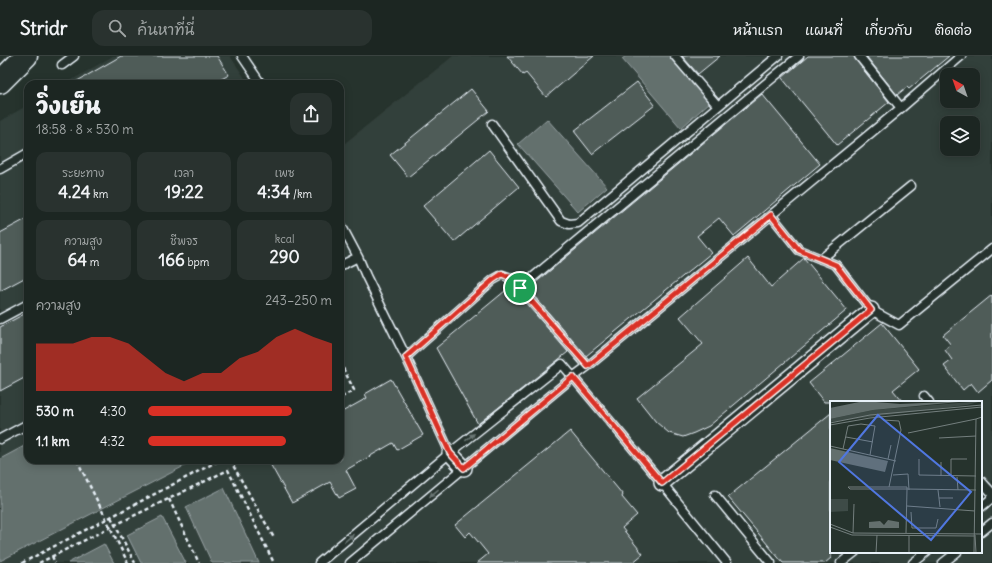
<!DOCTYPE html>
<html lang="th">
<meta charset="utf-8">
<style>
body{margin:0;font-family:Delius,"Playpen Sans Thai",sans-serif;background:#29322f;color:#f1f3f6;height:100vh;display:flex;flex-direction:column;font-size:15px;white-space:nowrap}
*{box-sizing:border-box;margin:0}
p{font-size:13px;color:#a0a5a5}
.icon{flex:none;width:22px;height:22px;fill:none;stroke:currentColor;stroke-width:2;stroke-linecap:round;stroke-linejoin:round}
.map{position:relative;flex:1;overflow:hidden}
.drawer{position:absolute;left:24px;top:24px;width:320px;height:384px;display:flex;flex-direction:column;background:#1c2622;border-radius:12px;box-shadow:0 2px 10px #0003,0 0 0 1px #3a4340}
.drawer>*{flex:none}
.needle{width:26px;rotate:320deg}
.tools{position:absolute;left:940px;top:12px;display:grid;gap:8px}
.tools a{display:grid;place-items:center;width:40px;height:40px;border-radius:8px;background:#1c2622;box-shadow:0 2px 10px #0003,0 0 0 1px #3a4340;font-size:20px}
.pin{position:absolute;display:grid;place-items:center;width:34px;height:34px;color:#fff;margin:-17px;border:2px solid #fff;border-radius:50%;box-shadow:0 1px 4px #0007}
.round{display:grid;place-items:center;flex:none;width:42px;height:42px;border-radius:12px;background:#29322f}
.overview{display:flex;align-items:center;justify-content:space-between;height:68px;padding:0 12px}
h1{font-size:22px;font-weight:800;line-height:30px}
.metrics{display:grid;grid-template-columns:repeat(3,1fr);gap:6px;height:68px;padding:4px 12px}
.metrics div{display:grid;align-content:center;border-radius:10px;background:#29322f;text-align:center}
.metrics b{font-size:17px;font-weight:800}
.metrics small{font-size:11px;font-weight:400}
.metrics p{font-size:11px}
.chart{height:112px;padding:8px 12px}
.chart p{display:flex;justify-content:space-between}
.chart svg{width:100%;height:72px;margin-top:4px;fill:#d93025;opacity:.7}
ul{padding:0 12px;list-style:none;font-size:13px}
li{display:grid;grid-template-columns:64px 48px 1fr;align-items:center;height:30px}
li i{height:10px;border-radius:5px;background:#d93025}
header{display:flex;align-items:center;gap:24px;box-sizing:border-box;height:56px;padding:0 20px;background:#1c2622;border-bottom:1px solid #3a4340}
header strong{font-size:19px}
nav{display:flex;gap:22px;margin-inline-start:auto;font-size:14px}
.search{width:280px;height:36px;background:#29322f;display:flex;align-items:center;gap:10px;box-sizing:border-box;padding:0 14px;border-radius:12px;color:#a0a5a5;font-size:15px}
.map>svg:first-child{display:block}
</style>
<header>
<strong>Stridr</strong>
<div class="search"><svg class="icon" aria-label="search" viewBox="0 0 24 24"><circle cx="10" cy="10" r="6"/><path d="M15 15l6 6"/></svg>ค้นหาที่นี่</div>
<nav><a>หน้าแรก</a><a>แผนที่</a><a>เกี่ยวกับ</a><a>ติดต่อ</a></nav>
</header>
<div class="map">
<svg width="992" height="507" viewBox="0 0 992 507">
<rect width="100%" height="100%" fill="#26332d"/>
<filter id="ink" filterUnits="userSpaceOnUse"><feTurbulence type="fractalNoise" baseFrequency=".025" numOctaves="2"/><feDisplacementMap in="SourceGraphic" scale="8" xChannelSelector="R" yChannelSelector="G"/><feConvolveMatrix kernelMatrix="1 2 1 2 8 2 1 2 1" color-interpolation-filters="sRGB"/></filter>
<g filter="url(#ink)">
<!-- built -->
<path fill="#333f3a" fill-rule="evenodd" d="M113 0H230L249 28H65Z
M453 0H992V507H0V65L28 49V404H340V91ZM947 19H973V45H947ZM947 67H973V93H947ZM831 346H981V496H831Z"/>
<!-- water -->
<path fill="#636f6d" stroke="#98a3a5" d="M626 0H670L710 46 681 72 622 3Z
M547 63 607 131 578 156 518 88Z
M28 388V404H196L0 505V403Z
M224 432 259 507H212L186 451Z
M162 461 186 507H141L127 479Z
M104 488 114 507H68Z"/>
<!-- building -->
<path fill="#505c59" stroke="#e8f1f8" d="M121 0H217L229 19 212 28H72Z
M507 0H594L546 41 526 17 523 19Z
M682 0H720L698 18Z
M808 0H854L855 3 889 46 837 89 782 22Z
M866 0H949L909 33 907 31 897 39Z
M637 26 655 49 592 98 574 75Z
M471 33 489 55 408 121 390 99Z
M762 38 820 108 734 180 719 162 697 180 711 197 586 300 528 233Z
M489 94 519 131 454 186 423 150Z
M28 162V220L0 235V177Z
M748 202 771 231 804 202 847 254 709 370 694 377 683 381 669 377 656 366 637 342 703 288 680 261Z
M511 230 568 296 478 368 436 292Z
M992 239V324L978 336 971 327 963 334 944 310 952 304 945 294 951 289 943 279Z
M28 256V320L0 335V271Z
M882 267 919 313 893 334 903 346H824L809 327Z
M391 323 423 379 397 394 393 387 346 414 356 433 339 442 330 426 292 447 268 404H340V357L367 342 365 338Z
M831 357V502L825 507H783L728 441Z
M570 375 623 439 622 441 637 459 622 472 643 498 632 507H477L488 498 470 476 465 481 455 469Z"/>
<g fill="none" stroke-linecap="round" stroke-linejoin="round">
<defs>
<path id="lane" d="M242 0 261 28
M675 0 718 50
M859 0 901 52
M62 9 74 0
M492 68 561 165 569 168 578 167 778 0
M0 113 28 97
M771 159 799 194 836 209 871 254 899 269 992 193
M340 167 358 201 366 220 406 301 450 397
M821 203 911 130
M340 210 358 201
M520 232 799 0
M0 263 28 248
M406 301 493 224 502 219 511 222 588 310
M924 340 929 346
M0 383 28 368
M981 425 992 437
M715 439 771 507
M981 451 992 442
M981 476 992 467
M319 507 450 397 562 308 573 321 350 507
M727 507 662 427 573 321 588 310 901 52 961 0
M841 507 855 496
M913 507 927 496
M943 507 957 496"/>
<path id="street" d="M450 397 464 412
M662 427 871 254"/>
<path id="secondary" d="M0 26 26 0"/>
</defs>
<!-- lane casing -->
<use href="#lane" stroke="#e8f1f8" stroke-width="11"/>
<!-- street casing -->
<use href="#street" stroke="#e8f1f8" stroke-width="18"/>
<!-- secondary casing -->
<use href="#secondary" stroke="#e8f1f8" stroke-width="25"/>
<!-- path -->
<path stroke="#e8f1f8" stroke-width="2.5" stroke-dasharray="4 3" stroke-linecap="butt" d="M340 306 354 334 340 342
M77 404 128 507
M230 404 274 482
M169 443 199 507
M111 461 135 507
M52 500 55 507
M22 507 220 404
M39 507 115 469 228 414 274 507"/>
<!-- lane -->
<use href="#lane" stroke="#26332d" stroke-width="8"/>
<!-- street -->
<use href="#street" stroke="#26332d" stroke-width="15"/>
<!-- secondary -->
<use href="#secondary" stroke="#26332d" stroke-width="22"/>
</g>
<!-- one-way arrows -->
<defs><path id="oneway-solid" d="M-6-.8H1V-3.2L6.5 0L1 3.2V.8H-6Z"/></defs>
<g fill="#6a7674">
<use href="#oneway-solid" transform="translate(470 381) rotate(-39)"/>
<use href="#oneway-solid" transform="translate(434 437) rotate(140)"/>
<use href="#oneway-solid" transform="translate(349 482) rotate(-40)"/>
</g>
</g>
<g fill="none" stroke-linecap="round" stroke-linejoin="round" filter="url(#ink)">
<defs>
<path id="route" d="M771 159 799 194 836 209 871 254 662 427 573 321 464 412 450 397 406 301 493 224 502 218 511 222 588 310Z"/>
</defs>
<!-- route casing -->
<use href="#route" stroke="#fff" stroke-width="8"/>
<!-- route -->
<use href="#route" stroke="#d93025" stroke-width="5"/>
</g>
<!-- overview -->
<g transform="translate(830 345)">
<rect width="152" height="152" fill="#26332d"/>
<path d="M152 0 137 4 0 21V18L43 9ZM0 98H18V110L0 111Z" fill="#3e4b47"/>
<path d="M34 0 70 3 140 0 43 9 0 18V7ZM0 47 58 60 55 71 0 59ZM58 119 69 121V127H39V121L50 120 54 124Z" fill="#636f6d"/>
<path fill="none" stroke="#747f7e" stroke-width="1" d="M53 19 69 20 71 29 59 86M0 22 40 14 152 4M0 24 40 17 152 6M78 32 146 18M16 36 43 41M109 37 146 35M0 45 66 60M13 48 18 25 31 23 45 25 40 54M58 58 61 44M89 58V74L146 75M111 61V75M63 74 78 73 79 89M121 75V58H137M127 76 128 89M18 86H77V88H20ZM108 89 110 106M109 97H123M77 105 145 110M81 111 82 127H106L108 118M0 123 23 132 152 133M0 126 22 134 144 135M23 132 24 103M76 132 77 88 146 89M145 134 146 152M79 135V152M46 152 47 134M144 152 146 18 152 16"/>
<path fill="#5077e0" fill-opacity="0.15" stroke="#5077e0" stroke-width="2" d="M48 14 141 91 101 139 9 61Z"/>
<rect width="152" height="152" fill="none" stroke="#e8f1f8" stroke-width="2"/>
</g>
</svg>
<div class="tools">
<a><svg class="needle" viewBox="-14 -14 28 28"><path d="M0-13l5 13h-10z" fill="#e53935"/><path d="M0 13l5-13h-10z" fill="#a0a5a5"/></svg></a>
<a><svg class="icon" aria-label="layers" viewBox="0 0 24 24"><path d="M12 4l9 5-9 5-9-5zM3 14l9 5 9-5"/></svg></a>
</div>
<div class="pin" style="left:520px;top:232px;background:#1e9e55"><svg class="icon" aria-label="arrive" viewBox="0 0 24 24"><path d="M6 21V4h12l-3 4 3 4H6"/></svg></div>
<section class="drawer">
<div class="overview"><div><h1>วิ่งเย็น</h1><p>18:58 · 8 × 530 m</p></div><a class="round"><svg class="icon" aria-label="share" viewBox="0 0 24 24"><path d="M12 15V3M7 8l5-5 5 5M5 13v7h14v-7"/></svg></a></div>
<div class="metrics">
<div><p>ระยะทาง</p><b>4.24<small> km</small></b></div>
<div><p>เวลา</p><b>19:22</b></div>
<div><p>เพซ</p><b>4:34<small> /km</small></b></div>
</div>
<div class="metrics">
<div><p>ความสูง</p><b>64<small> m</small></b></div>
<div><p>ชีพจร</p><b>166<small> bpm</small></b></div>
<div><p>kcal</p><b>290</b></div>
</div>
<div class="chart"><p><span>ความสูง</span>243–250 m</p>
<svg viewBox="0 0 160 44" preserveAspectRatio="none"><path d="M0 44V15L10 15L20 15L30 11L40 11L50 15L60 24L70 33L80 38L90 33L100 33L110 24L120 20L130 11L140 6L150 11L160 15V44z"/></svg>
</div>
<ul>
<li><b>530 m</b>4:30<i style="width:78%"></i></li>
<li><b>1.1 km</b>4:32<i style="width:75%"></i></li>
</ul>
</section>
</div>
